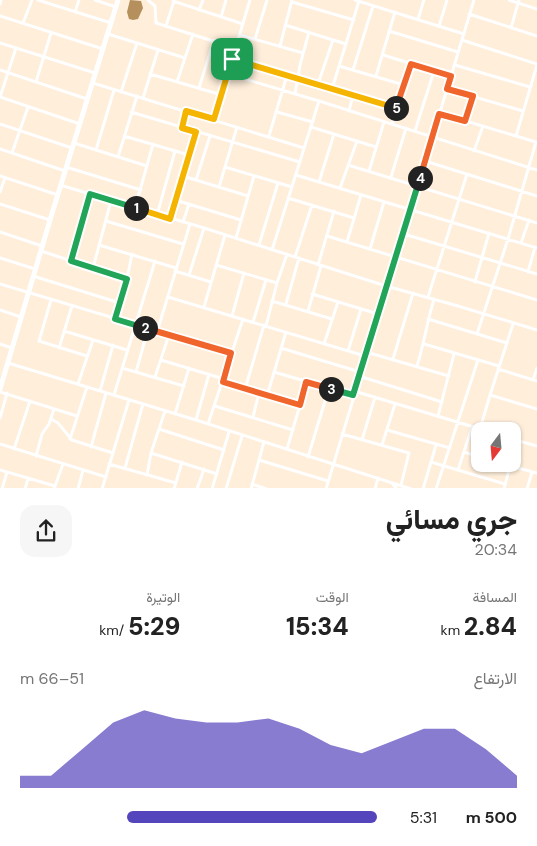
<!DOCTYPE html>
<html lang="ar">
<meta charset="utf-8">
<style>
body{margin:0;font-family:"DM Sans",Vazirmatn,sans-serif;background:#f6f6f6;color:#222;direction:rtl;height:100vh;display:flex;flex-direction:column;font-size:19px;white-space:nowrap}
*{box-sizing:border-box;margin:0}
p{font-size:16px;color:#767676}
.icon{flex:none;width:28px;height:28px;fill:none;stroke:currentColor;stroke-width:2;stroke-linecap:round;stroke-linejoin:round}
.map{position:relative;height:488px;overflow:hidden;direction:ltr}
.sheet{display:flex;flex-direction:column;background:#fff;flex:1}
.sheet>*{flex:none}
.needle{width:32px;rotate:196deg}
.controls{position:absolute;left:471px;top:422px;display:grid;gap:10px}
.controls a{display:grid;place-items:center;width:50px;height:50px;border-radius:10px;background:#fff;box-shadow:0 1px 4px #0004;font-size:25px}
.pin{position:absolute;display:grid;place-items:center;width:42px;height:42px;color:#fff;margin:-21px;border-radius:10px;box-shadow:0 2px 8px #0006}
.km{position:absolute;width:25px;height:25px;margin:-12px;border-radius:50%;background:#222;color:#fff;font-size:14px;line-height:25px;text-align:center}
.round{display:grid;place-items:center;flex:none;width:52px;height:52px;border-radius:15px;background:#f6f6f6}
.overview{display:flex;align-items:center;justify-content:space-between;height:85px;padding:0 20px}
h1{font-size:28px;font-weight:800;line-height:38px}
.figures{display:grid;grid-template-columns:repeat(3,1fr);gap:8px;height:85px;padding:5px 20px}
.figures div{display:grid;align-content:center}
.figures b{font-size:25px;font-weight:800}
.figures small{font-size:14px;font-weight:400}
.figures p{font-size:14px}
.chart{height:140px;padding:10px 20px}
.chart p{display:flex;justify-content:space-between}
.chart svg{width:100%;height:90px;margin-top:5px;fill:#5545bc;opacity:.7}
ul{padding:0 20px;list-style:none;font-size:16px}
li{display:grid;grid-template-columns:80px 60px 1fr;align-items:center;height:38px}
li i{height:12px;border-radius:6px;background:#5545bc}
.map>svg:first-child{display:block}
</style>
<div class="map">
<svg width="537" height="489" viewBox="0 0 537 489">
<rect width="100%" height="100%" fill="#feeeda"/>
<!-- water -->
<path fill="#b58f5c" d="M130 0 141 1 143 8 138 19 133 20 129 19 127 12Z"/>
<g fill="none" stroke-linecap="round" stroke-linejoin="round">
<!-- minor -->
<path stroke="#fff" stroke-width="3" d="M38 0 111 23
M95 0 116 7
M148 0 155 6 156 23 235 48
M355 0 464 34
M509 0 537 9
M173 1 243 24
M292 2 354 20
M0 4 1 0
M199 10 203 0
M75 12 79 0
M469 14 537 36
M0 16 103 49
M221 17 226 0
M418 19 424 0
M23 23 32 0
M285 25 346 44
M166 26 174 1
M439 26 447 0
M511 28 519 0
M389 31 458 52
M108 34 185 58
M240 35 303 53
M255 39 267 0
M462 40 537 64
M0 43 95 73
M280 46 292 0
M383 55 451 76
M232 59 397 109
M455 65 530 87
M339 66 404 85
M0 70 87 99
M353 70 373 6
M150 74 222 95
M228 74 319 101
M376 76 395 12
M36 82 51 33
M177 82 193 34
M93 83 304 148
M318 84 333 40
M199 88 214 40
M332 89 359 1
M447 89 523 111
M121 92 137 43
M295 94 300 65 309 32
M0 97 80 124
M0 97 16 48
M143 98 158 50
M349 111 353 95
M131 112 300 162
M277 112 313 122
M439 113 536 142
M214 119 250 0
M465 121 473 97
M0 124 72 148
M392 124 411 64
M311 127 376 147
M182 128 186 111
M415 131 434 71
M124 136 189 155
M269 136 287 75
M516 136 537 65
M74 143 147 166
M0 149 65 171
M96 150 114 90
M474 151 483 126
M12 153 28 107
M118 157 137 96
M425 161 537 196
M348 165 537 223
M66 167 141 190
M225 167 292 187
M369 171 384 122
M296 175 537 248
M0 176 58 195
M183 176 248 196
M391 177 406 128
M196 180 210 136
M319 182 334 134
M60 185 204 228 386 286 458 306 537 330
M219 187 237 127
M340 188 357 141
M0 192 5 178
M288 198 354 218
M175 200 241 220
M0 204 50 220
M135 208 153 144
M157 215 175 151
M170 219 196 132
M106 221 183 244
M183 222 189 204
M0 232 42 246
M404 234 537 274
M327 236 537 300
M236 238 254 176
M347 242 361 195
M521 243 529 220
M99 245 176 268
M259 245 278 183
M370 249 384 202
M272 250 319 101 537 170
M41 251 127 279
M295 257 312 205
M0 258 35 269
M71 261 89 194
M216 265 277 283
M318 265 334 211
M93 268 111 201
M175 271 211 282
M528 272 535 247
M189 275 204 228
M33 276 120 303
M475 282 489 233
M0 284 231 353
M312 294 378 314
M168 297 365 356
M428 297 467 174
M51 300 39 341 87 356
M272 301 332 319
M286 304 299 258
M204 307 225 235
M0 310 21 317
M308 311 321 266
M232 316 244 273
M115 319 127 279 132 254
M428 319 507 343
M253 322 266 280
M513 324 490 395 537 409
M266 326 277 283 287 254
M64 331 127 350
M157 332 190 224
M477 334 508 239 536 142
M0 344 12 348
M324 344 338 302
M424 344 499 366
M59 348 72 306
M281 348 360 372
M348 351 361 309
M366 352 449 376
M393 359 413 293
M161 360 224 379
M8 363 196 420 411 489
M417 366C424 344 427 322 434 299
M122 368 184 386
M498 369 537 381
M136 372 148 329
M274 372 353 395
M359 376 442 402
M155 377 169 335
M533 380 537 368
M223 382 300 405 287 449
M78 384 93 340
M245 389 264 325
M100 391 113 345
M354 391 487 431
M0 392 77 416
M114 395 155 261
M267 396 286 332
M300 405 306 382
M215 406 293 430
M175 414 189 368
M438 416 454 354
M253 417 259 393
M0 418 7 393
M51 419 58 423 72 440 113 453
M196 420 209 374
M208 424 243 319
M159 429 224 450
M480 429 490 395
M387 430 450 448
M342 434 409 453 401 485
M70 439 87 387
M512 439 537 446
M362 440 375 397
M0 444 106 477
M382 445 395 404
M436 445 431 462 505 484
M91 447 106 393
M14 449 30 401
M464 452 480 457
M151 453 217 474
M36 456 42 434 49 424 54 409
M308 457 329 388
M259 460 328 481
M109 464 176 483
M503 464 537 473
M125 468 143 404
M0 470 55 486
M458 470 472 427
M147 475 151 453 165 411
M392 483 397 489
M252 484 266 489
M2 489 7 472
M25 489 28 479
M54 489 63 464
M78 489 83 470
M102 489 129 400
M174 489 182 462
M197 489 204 469
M212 489 229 432
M226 489 242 436
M251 489 264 442
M326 489 474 0
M375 489 378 478
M423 489 431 462
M436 489 478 360
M504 489 510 466
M527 489 532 472"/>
<!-- highway -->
<path stroke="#fff" stroke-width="5" d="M0 389 50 220 118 0"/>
</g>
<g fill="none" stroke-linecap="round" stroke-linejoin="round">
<defs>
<path id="split-1" d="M136 208 170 219 196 132 182 128 186 111 214 119 232 59"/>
<path id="split-2" d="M136 208 90 194 71 261 127 279 115 319 145 328"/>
<path id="split-3" d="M145 328 231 353 223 382 300 405 306 382 331 389"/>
<path id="split-4" d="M331 389 353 395 420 178"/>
<path id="split-5" d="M396 108 411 64 451 76 447 89 473 96 465 121 439 114 420 178"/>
<path id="split-6" d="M232 59 396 108"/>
</defs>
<!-- split-1 casing -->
<use href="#split-1" stroke="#fff" stroke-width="10"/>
<!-- split-2 casing -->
<use href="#split-2" stroke="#fff" stroke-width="10"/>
<!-- split-3 casing -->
<use href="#split-3" stroke="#fff" stroke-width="10"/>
<!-- split-4 casing -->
<use href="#split-4" stroke="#fff" stroke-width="10"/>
<!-- split-5 casing -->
<use href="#split-5" stroke="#fff" stroke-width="10"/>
<!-- split-6 casing -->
<use href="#split-6" stroke="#fff" stroke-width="10"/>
<!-- split-1 -->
<use href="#split-1" stroke="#f5b400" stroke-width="6"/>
<!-- split-2 -->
<use href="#split-2" stroke="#22a559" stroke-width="6"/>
<!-- split-3 -->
<use href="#split-3" stroke="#f0652b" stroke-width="6"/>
<!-- split-4 -->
<use href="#split-4" stroke="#22a559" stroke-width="6"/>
<!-- split-5 -->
<use href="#split-5" stroke="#f0652b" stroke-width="6"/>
<!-- split-6 -->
<use href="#split-6" stroke="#f5b400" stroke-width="6"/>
</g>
</svg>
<div class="controls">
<a><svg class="needle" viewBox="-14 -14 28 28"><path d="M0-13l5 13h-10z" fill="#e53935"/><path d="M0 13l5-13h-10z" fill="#767676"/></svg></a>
</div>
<div class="pin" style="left:232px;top:59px;background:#1e9e55"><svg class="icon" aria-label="arrive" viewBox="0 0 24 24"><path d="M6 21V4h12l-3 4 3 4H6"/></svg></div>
<b class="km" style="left:136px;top:208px">1</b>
<b class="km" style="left:145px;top:328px">2</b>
<b class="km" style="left:331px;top:389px">3</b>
<b class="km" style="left:420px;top:178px">4</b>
<b class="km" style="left:396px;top:108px">5</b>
</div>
<section class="sheet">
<div class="overview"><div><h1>جري مسائي</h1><p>20:34</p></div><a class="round"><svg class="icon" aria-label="share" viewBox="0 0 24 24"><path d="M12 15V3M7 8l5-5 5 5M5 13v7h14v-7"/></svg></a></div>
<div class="figures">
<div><p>المسافة</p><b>2.84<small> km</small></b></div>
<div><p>الوقت</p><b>15:34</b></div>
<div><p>الوتيرة</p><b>5:29<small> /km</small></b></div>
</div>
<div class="chart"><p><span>الارتفاع</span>51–66 m</p>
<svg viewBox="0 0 160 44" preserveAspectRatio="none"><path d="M0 44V38L10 38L20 25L30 12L40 6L50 10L60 12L70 12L80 10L90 15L100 23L110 27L120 21L130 15L140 15L150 25L160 38V44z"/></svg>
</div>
<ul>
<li><b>500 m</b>5:31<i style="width:70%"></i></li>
</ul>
</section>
